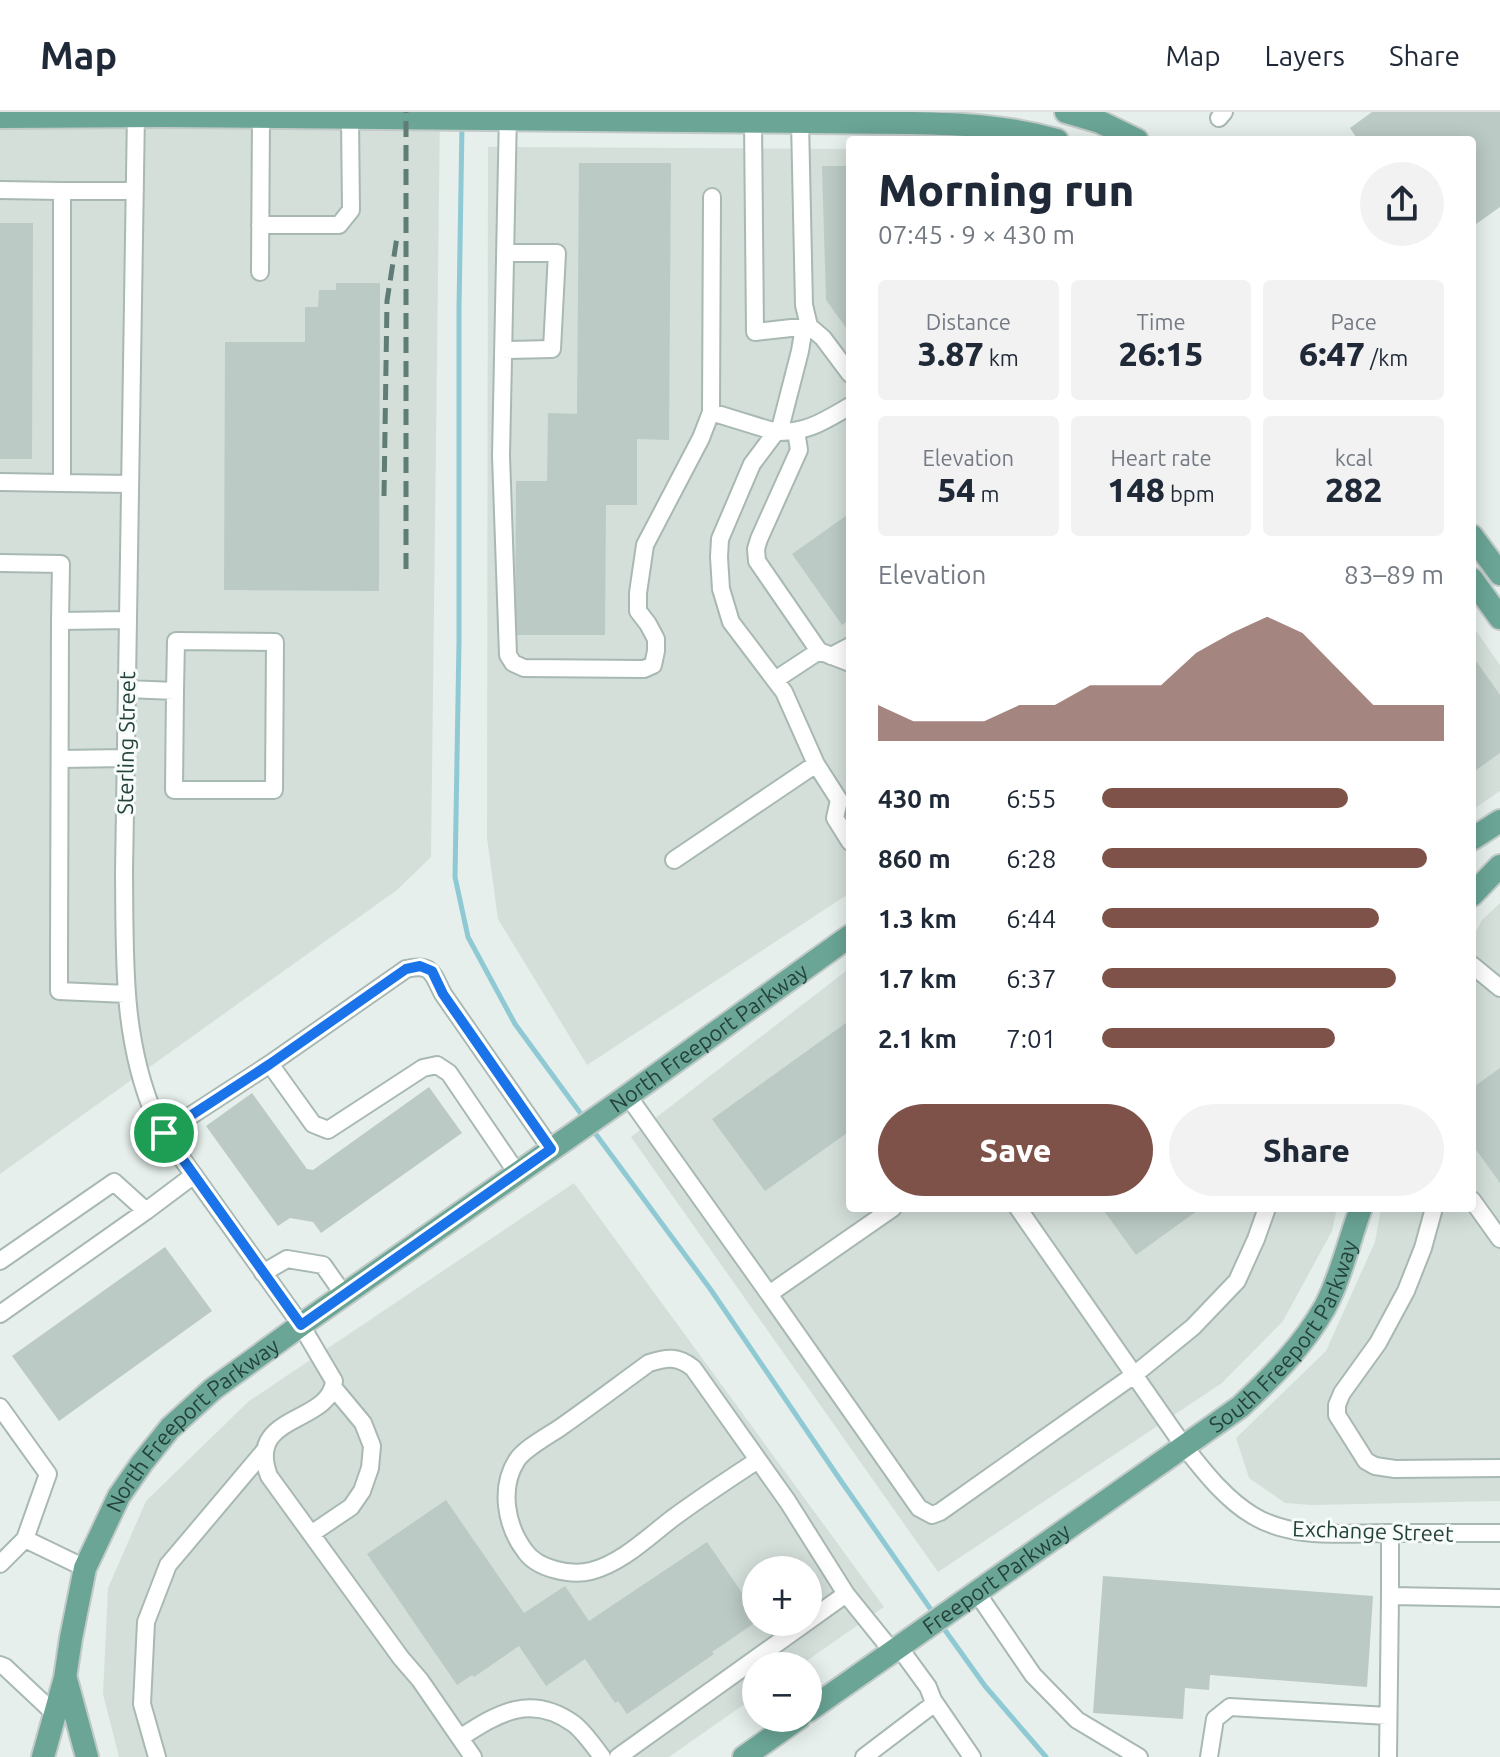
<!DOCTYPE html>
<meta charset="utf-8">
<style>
body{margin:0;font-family:Ubuntu,sans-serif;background:#f2f2f3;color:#1f2937;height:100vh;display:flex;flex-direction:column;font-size:30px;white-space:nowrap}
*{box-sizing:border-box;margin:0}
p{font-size:26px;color:#747a83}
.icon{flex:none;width:44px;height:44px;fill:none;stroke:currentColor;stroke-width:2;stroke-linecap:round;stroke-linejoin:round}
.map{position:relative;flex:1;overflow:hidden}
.details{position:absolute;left:846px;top:24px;width:630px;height:1076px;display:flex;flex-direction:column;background:#fff;border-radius:8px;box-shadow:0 4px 20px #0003}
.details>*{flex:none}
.buttons{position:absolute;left:742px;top:1444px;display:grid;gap:16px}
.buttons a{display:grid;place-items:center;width:80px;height:80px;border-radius:50%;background:#fff;box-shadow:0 4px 20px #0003;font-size:40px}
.pin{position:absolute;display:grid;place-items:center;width:68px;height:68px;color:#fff;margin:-34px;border:4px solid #fff;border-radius:50%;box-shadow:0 2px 8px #0007}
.round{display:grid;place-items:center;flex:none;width:84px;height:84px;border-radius:42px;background:#f2f2f3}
.head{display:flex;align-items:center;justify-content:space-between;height:136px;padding:0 32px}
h1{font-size:44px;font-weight:800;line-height:60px}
.metrics{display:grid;grid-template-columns:repeat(3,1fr);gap:12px;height:136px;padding:8px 32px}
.metrics div{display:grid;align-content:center;border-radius:8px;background:#f2f2f3;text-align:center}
.metrics b{font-size:34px;font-weight:800}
.metrics small{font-size:22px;font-weight:400}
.metrics p{font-size:22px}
.chart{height:224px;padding:16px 32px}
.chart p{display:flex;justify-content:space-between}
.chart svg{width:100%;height:144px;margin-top:8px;fill:#7f5249;opacity:.7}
.cta{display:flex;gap:16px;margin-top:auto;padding:16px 32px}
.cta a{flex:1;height:92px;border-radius:48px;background:#7f5249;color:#fff;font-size:32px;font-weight:800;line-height:92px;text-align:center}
.cta a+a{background:#f2f2f3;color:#1f2937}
ul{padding:0 32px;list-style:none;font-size:26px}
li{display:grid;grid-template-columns:128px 96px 1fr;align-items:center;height:60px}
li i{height:20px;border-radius:10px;background:#7f5249}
header{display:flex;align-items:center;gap:48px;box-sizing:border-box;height:112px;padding:0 40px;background:#fff;border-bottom:2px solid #e0e1e3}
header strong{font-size:38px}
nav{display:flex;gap:44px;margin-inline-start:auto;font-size:28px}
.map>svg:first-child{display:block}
</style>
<header>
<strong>Map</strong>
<nav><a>Map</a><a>Layers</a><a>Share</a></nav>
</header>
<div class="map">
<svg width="1500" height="1645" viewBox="0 0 1500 1645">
<rect width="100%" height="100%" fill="#e6efeb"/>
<!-- built -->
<path fill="#d4dfda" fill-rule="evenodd" d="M0 0H440L431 745 397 778 0 1062Z
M488 35 850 37V781L587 953 498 807 487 726Z
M1472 513 1500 553V679L1472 698Z
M1500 791V1389L1312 1393 1285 1391 1249 1366 1236 1326 1326 1239 1375 1130 1381 1096H1472V827L1482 808Z
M850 856V1096H1337L1332 1119 1283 1209 1222 1271 938 1460 631 1025Z
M574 1071 884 1495 799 1554H756V1584L669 1645H119L103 1582 108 1476 146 1389 249 1289ZM756 1458H808V1510H756Z"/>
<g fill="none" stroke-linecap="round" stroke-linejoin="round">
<!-- stream -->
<path stroke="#8ec9d4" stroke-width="5" d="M462 12 459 197V529L455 765 468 825 515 912 584 1006
M592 1017 711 1178 841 1369 934 1502
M942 1514 985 1574 1046 1645"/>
</g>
<!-- building -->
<path fill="#bbcac4" d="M1372 0H1500V95L1472 115V28H1358L1350 16Z
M579 51H671L669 328 637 327V393H606L605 523H515L516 369H547L548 301 577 302Z
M822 54H850V221L826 188Z
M0 111H33L32 347H0Z
M336 171H380L379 479 224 478 225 230H305V195H318L319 178H336Z
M850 401V507L842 513 792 442Z
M1472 543 1500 583V641L1472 661Z
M850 908V1019L765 1079 712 1007Z
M1500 956V1071L1472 1032V976Z
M429 975 462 1021 321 1121 313 1110 290 1106 278 1114 206 1014 252 981 307 1057 313 1058Z
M1102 1096H1201L1136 1143Z
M165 1135 212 1199 59 1309 12 1244Z
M446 1388 524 1501 565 1474 589 1509 707 1430 756 1501V1510L712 1540 714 1542 627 1602 618 1589 615 1591 585 1547 546 1574 519 1534 474 1565 472 1563 457 1573 367 1442Z
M1103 1464 1373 1484 1367 1575 1210 1563 1209 1578 1185 1576 1183 1607 1093 1601Z"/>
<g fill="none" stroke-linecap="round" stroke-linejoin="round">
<defs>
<path id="minor" d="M136 0 124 760C125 845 121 925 155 1005 160 1017 168 1027 175 1037L301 1213 334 1269C330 1313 245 1301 269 1364L401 1546 420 1568 473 1645
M508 0 501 344 508 543 513 551 524 556 644 557 653 553 656 539V527L648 512 638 499V481L645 433 701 326 711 300 712 85
M1219 6 1224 0
M753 9 755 220 809 214 823 226 850 262
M0 78 62 79V371L0 370
M62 79H135
M260 113H339L351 98 350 6
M260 160 261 5
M503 238 552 237 557 141H505
M850 294C824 309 807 321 776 320L752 352 720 427 719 445 721 477 731 510 784 580 816 652 839 688 835 706 850 730
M711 300 776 320 781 313 800 239 803 221 809 214 804 193 800 9
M796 319 799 338 759 427 756 437 757 449 819 539 850 551
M62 371 130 372
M0 451 61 452 60 509
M831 544 850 534
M775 568 819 539
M127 577 175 579 174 678H274L275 530 176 529 175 579
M60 647 126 646
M674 748 816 652
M1472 853 1500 876
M127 882 59 879V849L60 509 128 508
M270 952 406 857C432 851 432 861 443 882L551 1037
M628 984 769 1182 893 1096
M164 1021 270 952 313 1012 328 1018 423 956 437 953 449 961 517 1061
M1472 1088 1500 1127
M1018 1096 1183 1333C1204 1359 1224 1386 1252 1403 1292 1428 1344 1421 1390 1421 1426 1421 1463 1421 1500 1421
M1434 1096 1423 1136 1406 1179 1378 1231 1342 1281 1337 1293V1303L1366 1349 1375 1354 1395 1357 1500 1356
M0 1149 114 1070 146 1099 194 1063
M263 1161 287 1147 323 1153 344 1183
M769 1182 919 1396 932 1403 940 1400 1134 1263 1193 1215 1237 1169 1256 1127 1267 1096
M0 1202 146 1099
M0 1295 48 1362 25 1427
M758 1348C729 1367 700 1386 673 1406 648 1425 622 1451 591 1459 571 1464 537 1457 525 1439 506 1414 499 1376 517 1348 525 1336 548 1324 561 1315 591 1294 620 1272 649 1251 667 1245 678 1244 693 1256L788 1390 846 1482 892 1539
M1390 1421V1484L1500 1486
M311 1422 351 1395 362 1379 370 1356 372 1334 363 1311 333 1275
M0 1452 25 1427 85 1456
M977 1481 1033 1563 1077 1608 1139 1645
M898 1534 928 1575 933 1588 972 1645
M0 1553 5 1555 55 1602
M460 1626C498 1601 531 1581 574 1612 584 1620 594 1634 602 1645
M157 1645 142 1592 146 1510 168 1453 265 1338
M618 1645 846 1482
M864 1645 935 1591
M1209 1645 1215 1607 1230 1595 1388 1604
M1388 1645 1390 1484"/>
<g id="major">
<path d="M1066 0 1100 10 1137 28"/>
<path d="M0 5 163 4 910 11C963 12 1006 14 1057 28"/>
<path d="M1472 424 1500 462"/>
<path d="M1472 467 1500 506"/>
<path d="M1472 727 1500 709"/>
<path d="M1472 783 1500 754"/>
<path d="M66 1567 87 1645"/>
<path id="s1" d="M808 1599 1240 1295C1272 1265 1303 1234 1325 1195 1341 1165 1349 1128 1361 1096"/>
<path id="s2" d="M43 1645 65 1566 71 1526 85 1456 119 1384 142 1351 170 1316 213 1277 301 1213 619 990 850 824"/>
<path d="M744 1645 799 1606"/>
</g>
</defs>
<!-- minor casing -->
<use href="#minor" stroke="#a8b8b2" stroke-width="20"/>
<!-- major casing -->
<use href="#major" stroke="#c2cac8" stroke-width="26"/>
<!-- minor -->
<use href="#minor" stroke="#fff" stroke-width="16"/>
<!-- major -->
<use href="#major" stroke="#6aa596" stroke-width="22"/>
<!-- rail -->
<path stroke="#5f7d75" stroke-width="5" stroke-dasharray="16 8" stroke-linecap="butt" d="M384 384 387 189 397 125
M406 457V0"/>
</g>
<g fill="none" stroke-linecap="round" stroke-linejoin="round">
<defs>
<path id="route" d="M420 854 432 859 443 882 551 1037 301 1213 164 1021 270 952 406 857Z"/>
</defs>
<!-- route casing -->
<use href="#route" stroke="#fff" stroke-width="16"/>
<!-- route -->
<use href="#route" stroke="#1a73e8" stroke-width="10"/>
</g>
<g text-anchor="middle" stroke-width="6" stroke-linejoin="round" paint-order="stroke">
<!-- street labels -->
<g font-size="22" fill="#24423a" stroke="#f7fbf9">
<text transform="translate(126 631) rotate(-89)" y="8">Sterling Street</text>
<text dy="8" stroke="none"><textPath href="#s2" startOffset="1024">North Freeport Parkway</textPath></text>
<text dy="8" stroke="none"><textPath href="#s1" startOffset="612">South Freeport Parkway</textPath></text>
<text dy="8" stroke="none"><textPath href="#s2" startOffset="376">North Freeport Parkway</textPath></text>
<text transform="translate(1373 1419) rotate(2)" y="8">Exchange Street</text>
<text dy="8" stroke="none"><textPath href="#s1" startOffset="230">Freeport Parkway</textPath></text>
</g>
</g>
</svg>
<div class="buttons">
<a>+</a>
<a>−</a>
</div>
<div class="pin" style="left:164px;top:1021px;background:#1e9e55"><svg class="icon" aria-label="arrive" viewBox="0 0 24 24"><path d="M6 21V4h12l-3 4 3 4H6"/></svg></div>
<section class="details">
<div class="head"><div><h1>Morning run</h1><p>07:45 · 9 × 430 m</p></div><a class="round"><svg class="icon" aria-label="share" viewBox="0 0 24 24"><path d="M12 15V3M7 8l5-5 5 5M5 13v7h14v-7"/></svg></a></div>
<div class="metrics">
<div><p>Distance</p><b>3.87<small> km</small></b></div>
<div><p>Time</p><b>26:15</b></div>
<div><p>Pace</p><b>6:47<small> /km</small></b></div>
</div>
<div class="metrics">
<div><p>Elevation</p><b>54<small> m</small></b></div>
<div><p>Heart rate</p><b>148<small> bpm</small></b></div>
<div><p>kcal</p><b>282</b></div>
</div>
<div class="chart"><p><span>Elevation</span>83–89 m</p>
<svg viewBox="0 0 160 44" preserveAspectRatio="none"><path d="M0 44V33L10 38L20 38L30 38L40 33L50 33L60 27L70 27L80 27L90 17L100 11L110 6L120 11L130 22L140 33L150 33L160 33V44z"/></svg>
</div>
<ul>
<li><b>430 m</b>6:55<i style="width:72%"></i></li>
<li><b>860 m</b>6:28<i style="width:95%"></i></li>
<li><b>1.3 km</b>6:44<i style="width:81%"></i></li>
<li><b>1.7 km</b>6:37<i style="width:86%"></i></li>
<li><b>2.1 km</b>7:01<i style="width:68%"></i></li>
</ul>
<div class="cta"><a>Save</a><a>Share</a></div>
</section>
</div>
